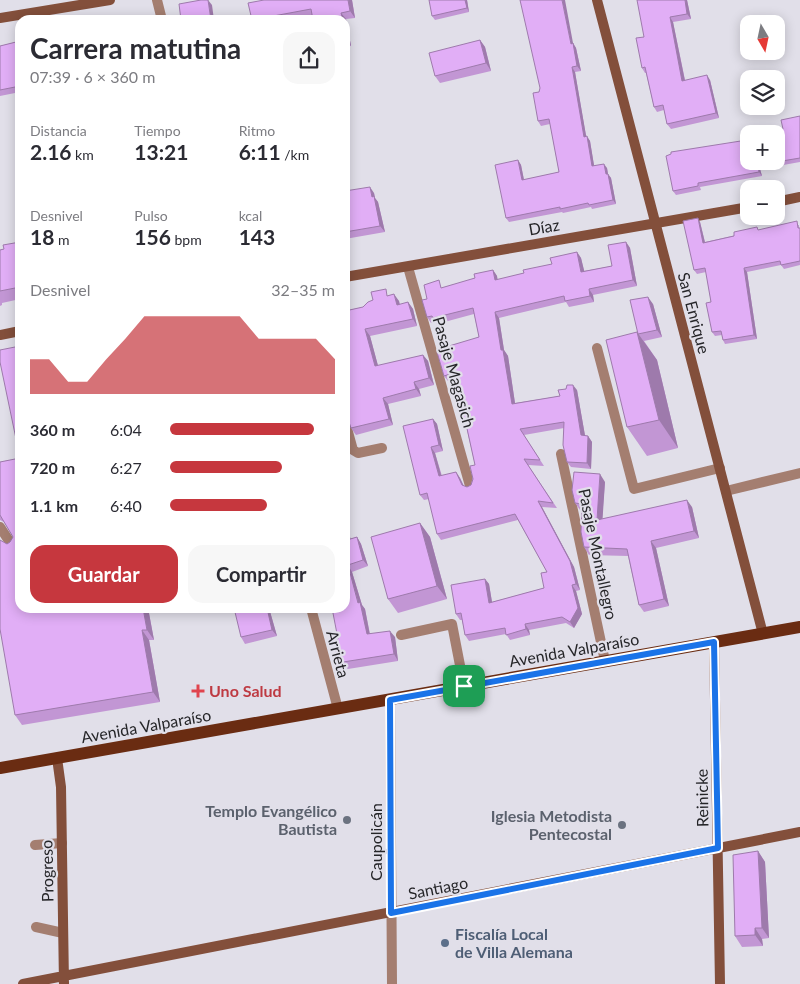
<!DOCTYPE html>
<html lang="es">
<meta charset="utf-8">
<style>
body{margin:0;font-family:Lato,sans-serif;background:#f7f7f7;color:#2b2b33;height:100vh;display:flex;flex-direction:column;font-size:19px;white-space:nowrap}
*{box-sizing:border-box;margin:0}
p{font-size:16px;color:#7c7c81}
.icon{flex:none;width:28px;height:28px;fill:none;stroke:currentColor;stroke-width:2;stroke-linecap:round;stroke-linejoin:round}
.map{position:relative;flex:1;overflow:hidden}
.details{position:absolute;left:15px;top:15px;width:335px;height:598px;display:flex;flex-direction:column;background:#fff;border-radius:15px;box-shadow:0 2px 12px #0003}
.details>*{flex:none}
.needle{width:32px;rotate:171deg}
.tools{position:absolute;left:740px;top:15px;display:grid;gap:10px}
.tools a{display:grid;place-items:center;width:45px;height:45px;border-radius:10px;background:#fff;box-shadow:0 2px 12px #0003;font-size:25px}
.pin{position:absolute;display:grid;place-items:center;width:42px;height:42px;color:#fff;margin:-21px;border-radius:10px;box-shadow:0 2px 8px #0006}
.round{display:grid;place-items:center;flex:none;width:52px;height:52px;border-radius:15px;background:#f7f7f7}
.overview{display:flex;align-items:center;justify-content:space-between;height:85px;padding:0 15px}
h1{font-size:28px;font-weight:700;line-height:38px}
.figures{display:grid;grid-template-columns:repeat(3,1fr);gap:8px;height:85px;padding:5px 15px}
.figures div{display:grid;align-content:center}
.figures b{font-size:21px;font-weight:700}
.figures small{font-size:14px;font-weight:400}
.figures p{font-size:14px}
.chart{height:140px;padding:10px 15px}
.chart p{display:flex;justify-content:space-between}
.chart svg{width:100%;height:90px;margin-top:5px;fill:#c6373e;opacity:.7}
.button{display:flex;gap:10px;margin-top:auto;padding:10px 15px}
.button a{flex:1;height:58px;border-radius:15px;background:#c6373e;color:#fff;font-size:20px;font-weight:700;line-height:58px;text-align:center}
.button a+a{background:#f7f7f7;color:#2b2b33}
ul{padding:0 15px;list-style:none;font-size:16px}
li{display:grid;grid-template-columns:80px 60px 1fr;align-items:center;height:38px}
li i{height:12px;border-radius:6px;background:#c6373e}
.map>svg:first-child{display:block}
</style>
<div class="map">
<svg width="800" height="984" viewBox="0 0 800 984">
<rect width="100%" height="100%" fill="#e1dfe9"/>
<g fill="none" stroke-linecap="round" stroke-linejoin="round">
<!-- lane -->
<path stroke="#a47e70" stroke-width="10" d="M597 348 634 489 720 468
M345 421 353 450 358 453 382 448
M0 527 13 547
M401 635 452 624 464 686
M35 845 62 843
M36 927 63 933"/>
<!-- street -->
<path stroke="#a47e70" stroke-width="10" d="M157 0 162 20
M408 267 470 486
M561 454 605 661
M726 491 800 473
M311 608 338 709
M390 700 392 984"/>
<!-- secondary -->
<path stroke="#834f3b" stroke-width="10" d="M597 0 763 634
M0 18 110 0
M776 202 800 197
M345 277 749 207
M0 335 20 331
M714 642 720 984
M57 758 61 787 64 984
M23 984 800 832"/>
<!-- primary -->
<path stroke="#6a2c12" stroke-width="12" d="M0 768 800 627"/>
</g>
<!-- wall -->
<path fill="#c296d4" d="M352 0 355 18 346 19 351 46 345 47V20H313L312 16 289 20H252Z
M467 0 469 12 435 20 432 16Z
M687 0 691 19 673 22 685 80H710L719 118 671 129 667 124 664 110 657 112 654 107 646 73H645L642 68 644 37Z
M480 40 485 47 491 71 440 83 435 76Z
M20 41V92L0 96V46Z
M573 43 576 48 581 71 575 72 586 136 590 141 594 166 607 168 608 174 611 178 616 204 592 209 591 207 563 213 562 212 509 222 506 218 518 160 521 165 524 180 559 172 550 124 541 126 538 121 539 92Z
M800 116V162L760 169 762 176 700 187 701 190 676 195 673 191 783 129Z
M345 191 374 193 375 198 378 202 385 232 345 239Z
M700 222 705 242 759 230 799 225 800 265 784 269 781 265 747 272 757 339 725 344 723 340 722 335 715 336 712 332 711 302 706 272 697 274 694 270Z
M20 242V299L2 303V305L0 306V250L4 249Z
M626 242 630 248 637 286 593 295 594 302 569 307 566 302 499 318 504 350 508 356 515 403 560 396 577 390 585 436H588L592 442 591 469 571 467 567 462 564 428 524 435 544 466 528 465 557 508 542 507 574 567 580 590 576 591 582 614 574 628 566 623 529 630 530 635 510 640 506 634 469 641 465 635 462 620H460L456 614 485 579 489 584 492 602 544 588 547 572 518 520 441 540 437 534 429 499 424 500 420 495 433 419 437 424 443 451 435 453 442 476 456 472 460 478 464 486 467 487 471 485 475 465 467 430 463 425 451 380 448 381 444 376 479 337 474 314 437 324 435 322 431 323 427 317V299L493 270 497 276V280L524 273 552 264 577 252 581 258 584 271 612 266Z
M390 295 399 301 400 305 408 302 413 309 417 326 370 336 378 366 423 355 428 361 434 385 419 389 421 396 388 404 393 425 356 435 351 428 347 416 345 415V311L363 307Z
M653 304 662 337 644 341 657 360 678 448 647 456 627 427 638 334Z
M20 346V608H148L154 640H149L160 702 22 725 15 715 0 540 1 541 7 544 10 542 13 537 4 522 0 520V462L20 458Z
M605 482 602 519 692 507 699 538 656 548 669 606 644 612 639 605 628 556 589 555 584 547 582 510H580L575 503Z
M345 513 350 539 357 537 361 544 368 566 352 572 362 605 365 609 370 634 395 637 398 661 348 669 341 664 336 657 338 639 345 608Z
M420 523 430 537 447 599 398 613 388 599Z
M269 608 277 636 245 644 241 637Z
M758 851 765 862 769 938 762 939 763 946 742 947 735 936Z"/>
<!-- shaded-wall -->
<path fill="#9e7aac" d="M208 0 212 5 214 20H211Z
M348 0H352L355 18 350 11Z
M465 0H467L469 12 467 8Z
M562 0H565L573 43 576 48 581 71 577 66 571 44Z
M685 0H687L691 19 687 14Z
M341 13 346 19 351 46 346 39 345 33V20H343Z
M670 17 673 22 686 86 682 81Z
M480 40 485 47 491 71 486 63Z
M572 67 575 72 587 141 584 137Z
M707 75 710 80 719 118 716 113Z
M587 136 590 141 595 171 592 166Z
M518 160 521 165 525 185 522 180Z
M604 164 607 168 608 174 611 178 616 204 613 200 606 174Z
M758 165 760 169 762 176 759 172Z
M370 187 374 193 375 198 378 202 385 232 380 226 372 197Z
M698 218 700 222 706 247 703 243Z
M626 242 630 248 637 286 633 280Z
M577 252 581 258 586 278 581 272Z
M744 268 747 272 757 339 754 335Z
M493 270 497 276 499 286 495 280Z
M589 289 593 295 594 302 590 296Z
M394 294 399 301 401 312 397 305Z
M648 297 653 304 662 337 657 330Z
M408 302 413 309 417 326 413 319Z
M495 312 499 318 504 350 508 356 516 410 512 404 501 350Z
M365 329 370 336 380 373 375 366Z
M637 332 657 360 678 448 659 420Z
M423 355 428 361 434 385 429 378Z
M414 382 419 389 421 396 416 389Z
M573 385 577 390 586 441 581 435Z
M383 398 388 404 393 425 389 419Z
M433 419 437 424 443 451 439 445Z
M588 436 592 442 591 469 587 463Z
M431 447 435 453 443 482 439 476Z
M456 472 460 478 466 491 462 485Z
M600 474 605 482 602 527 597 520Z
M687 500 692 507 699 538 694 531Z
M538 501 542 507 574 567 580 590 576 584Z
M345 513 352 546 347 540 345 528Z
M420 523 430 537 447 599 437 586Z
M357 537 361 544 368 566 363 560Z
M651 541 656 548 669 606 664 599Z
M348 565 352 572 362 605 365 609 371 641 367 634Z
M485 579 489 584 493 608 489 603Z
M572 585 576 591 582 614 574 628 570 622Z
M143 608H148L154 640 147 630Z
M267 608H269L277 636 272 630Z
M525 624 529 630 530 635 526 629Z
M142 630 149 640 160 702 153 692Z
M390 631 395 637 398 661 394 654Z
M758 851 765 862 769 938 762 928Z
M755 928 762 939 763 946 755 935Z"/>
<!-- building -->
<path fill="#e1aef6" stroke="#9e7aac" d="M201 0H208L211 20H181L179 4Z
M264 0H348L350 11 341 13 343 20H324L323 18 313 20 311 9 252 20 248 3Z
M429 0H465L467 8 432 16Z
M520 0H562L571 44 573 43 577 66 572 67 584 137 587 136 592 166 604 164 606 174H608L613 200 589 205 588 203 560 209V207L506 218 495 165 518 160 522 180 559 172 549 119 538 121 533 93 539 92 540 88Z
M637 0H685L687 14 670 17 682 81 707 75 716 113 667 124 663 105 654 107 645 67 642 68 636 38 644 37Z
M129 18V20H118Z
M480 40 486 63 435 76 429 53Z
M20 41V86L0 90V46Z
M800 116V158L758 165 759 172 698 183V186L673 191 666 156 671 154V152L747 140 746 137 749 136V161H776V134H760L783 129 781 120Z
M370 187 372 197 374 196 380 226 345 232V191Z
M698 218 703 243 734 236V232L757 227 758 230 797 221 798 228H800V261L781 265 780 261 744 268 754 335 723 340 721 331 712 332 706 303 711 302 705 268 694 270 683 221Z
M20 242V287L0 291V250L4 249 3 245Z
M626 242 633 280 589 289 590 296 565 301 564 296 495 312 501 350H503L512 404 560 396 558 390 566 389 567 385H573L581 435 588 436 587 463 567 462 563 445 564 422 520 429 540 460 524 459 553 503 538 501 570 561 576 584 572 585 578 608 570 622 562 617 525 624 526 629 506 635 505 628 465 635 461 613 456 614 451 585 485 579 489 603 544 588 541 573 547 572 515 514 437 534 427 493 420 495 403 426 433 419 439 445 431 447 439 476 456 472 462 485 467 487 471 485 473 479 470 466 475 465 466 424 463 425 450 374 444 376 437 352H440L439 349 479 337 473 308 433 318 432 316 427 317 422 300 427 299 424 285 439 280 441 288 475 278 474 274 493 270 495 280 524 273 523 270 552 264 550 258 577 252 581 272 612 266 608 245Z
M386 289 387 296 394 294 397 305 408 302 413 319 365 329 375 366 423 355 429 378 414 382 416 389 383 398 389 419 351 428 345 410V311L363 307 368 302 373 300 371 292Z
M648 297 657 330 638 334 630 300Z
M637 332 659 420 627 427 606 340Z
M20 346V608H143L147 630H142L153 692 15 715 0 629V540L7 544 10 542 13 537 0 515V462L20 458 0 362V350Z
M574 472 600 474 597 520 687 500 694 531 651 541 664 599 639 605 627 549 584 547 581 532 582 504 575 503 572 490Z
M420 523 437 586 388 599 371 537Z
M345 528 347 540 357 537 363 560 348 565 358 603 360 602 367 634 390 631 394 654 343 662 336 657 334 639H338L332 608H345Z
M234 608H267L272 630 241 637Z
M758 851 762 928H755V935L735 936 733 855Z"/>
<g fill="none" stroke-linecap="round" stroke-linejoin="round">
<defs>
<path id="route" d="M714 642 718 848 391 913 390 700Z"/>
</defs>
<!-- route casing -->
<use href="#route" stroke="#fff" stroke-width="10"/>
<!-- route -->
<use href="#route" stroke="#1a73e8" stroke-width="6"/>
</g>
<!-- markers -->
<path fill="#e0444e" stroke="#e1dfe9" stroke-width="2" d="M195.5 683.5h5v5h5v5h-5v5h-5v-5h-5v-5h5z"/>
<g fill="#6b7280" stroke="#e1dfe9" stroke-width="2">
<circle cx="347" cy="820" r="5"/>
<circle cx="622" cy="825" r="5"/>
</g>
<circle fill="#5c6f8a" stroke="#e1dfe9" stroke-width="2" cx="445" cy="943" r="5"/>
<g text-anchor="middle" stroke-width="4.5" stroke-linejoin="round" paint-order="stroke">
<!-- street labels -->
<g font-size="16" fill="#252528" stroke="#e1dfe9">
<text transform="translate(544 227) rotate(-10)" y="6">Díaz</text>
<text transform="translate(694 313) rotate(75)" y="6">San Enrique</text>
<text transform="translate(454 372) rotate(74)" y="6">Pasaje Magasich</text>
<text transform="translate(598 554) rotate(78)" y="6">Pasaje Montallegro</text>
<text transform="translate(574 650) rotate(-10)" y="6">Avenida Valparaíso</text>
<text transform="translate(338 654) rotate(75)" y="6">Arrieta</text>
<text transform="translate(146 726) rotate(-10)" y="6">Avenida Valparaíso</text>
<text transform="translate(702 798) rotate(-91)" y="6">Reinicke</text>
<text transform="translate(376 842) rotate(-90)" y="6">Caupolicán</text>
<text transform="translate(47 871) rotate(-91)" y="6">Progreso</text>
<text transform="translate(438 888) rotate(-11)" y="6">Santiago</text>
</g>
<!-- health labels -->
<g font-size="16" font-weight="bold" fill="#be3a42" stroke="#e1dfe9" text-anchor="start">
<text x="209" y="697">Uno Salud</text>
</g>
<!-- worship labels -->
<g font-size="16" font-weight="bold" fill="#5b616d" stroke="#e1dfe9" text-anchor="end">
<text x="337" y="817">Templo Evangélico<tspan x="337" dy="18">Bautista</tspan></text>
<text x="612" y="822">Iglesia Metodista<tspan x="612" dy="18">Pentecostal</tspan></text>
</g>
<!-- service labels -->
<g font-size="16" font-weight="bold" fill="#4e5e75" stroke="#e1dfe9" text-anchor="start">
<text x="455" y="940">Fiscalía Local<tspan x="455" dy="18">de Villa Alemana</tspan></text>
</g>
</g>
</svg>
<div class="tools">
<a><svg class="needle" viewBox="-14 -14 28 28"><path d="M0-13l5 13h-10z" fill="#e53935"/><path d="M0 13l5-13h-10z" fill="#7c7c81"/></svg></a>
<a><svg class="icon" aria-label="layers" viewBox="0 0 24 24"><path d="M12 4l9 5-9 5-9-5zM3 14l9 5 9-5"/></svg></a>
<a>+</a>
<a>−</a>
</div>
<div class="pin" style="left:464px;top:686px;background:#1e9e55"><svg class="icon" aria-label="arrive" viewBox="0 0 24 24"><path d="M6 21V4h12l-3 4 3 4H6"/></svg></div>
<section class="details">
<div class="overview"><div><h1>Carrera matutina</h1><p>07:39 · 6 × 360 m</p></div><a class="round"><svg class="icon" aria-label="share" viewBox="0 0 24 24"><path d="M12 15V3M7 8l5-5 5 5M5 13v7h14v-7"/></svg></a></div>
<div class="figures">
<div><p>Distancia</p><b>2.16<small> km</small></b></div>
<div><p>Tiempo</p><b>13:21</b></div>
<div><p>Ritmo</p><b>6:11<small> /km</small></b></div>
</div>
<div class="figures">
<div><p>Desnivel</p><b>18<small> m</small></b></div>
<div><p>Pulso</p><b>156<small> bpm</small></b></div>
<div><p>kcal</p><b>143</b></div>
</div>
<div class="chart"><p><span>Desnivel</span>32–35 m</p>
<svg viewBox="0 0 160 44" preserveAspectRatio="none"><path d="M0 44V27L10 27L20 38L30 38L40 27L50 17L60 6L70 6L80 6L90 6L100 6L110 6L120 17L130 17L140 17L150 17L160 27V44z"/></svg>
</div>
<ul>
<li><b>360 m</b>6:04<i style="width:87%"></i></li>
<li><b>720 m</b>6:27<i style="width:68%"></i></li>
<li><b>1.1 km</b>6:40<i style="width:59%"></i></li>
</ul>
<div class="button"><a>Guardar</a><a>Compartir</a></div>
</section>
</div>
